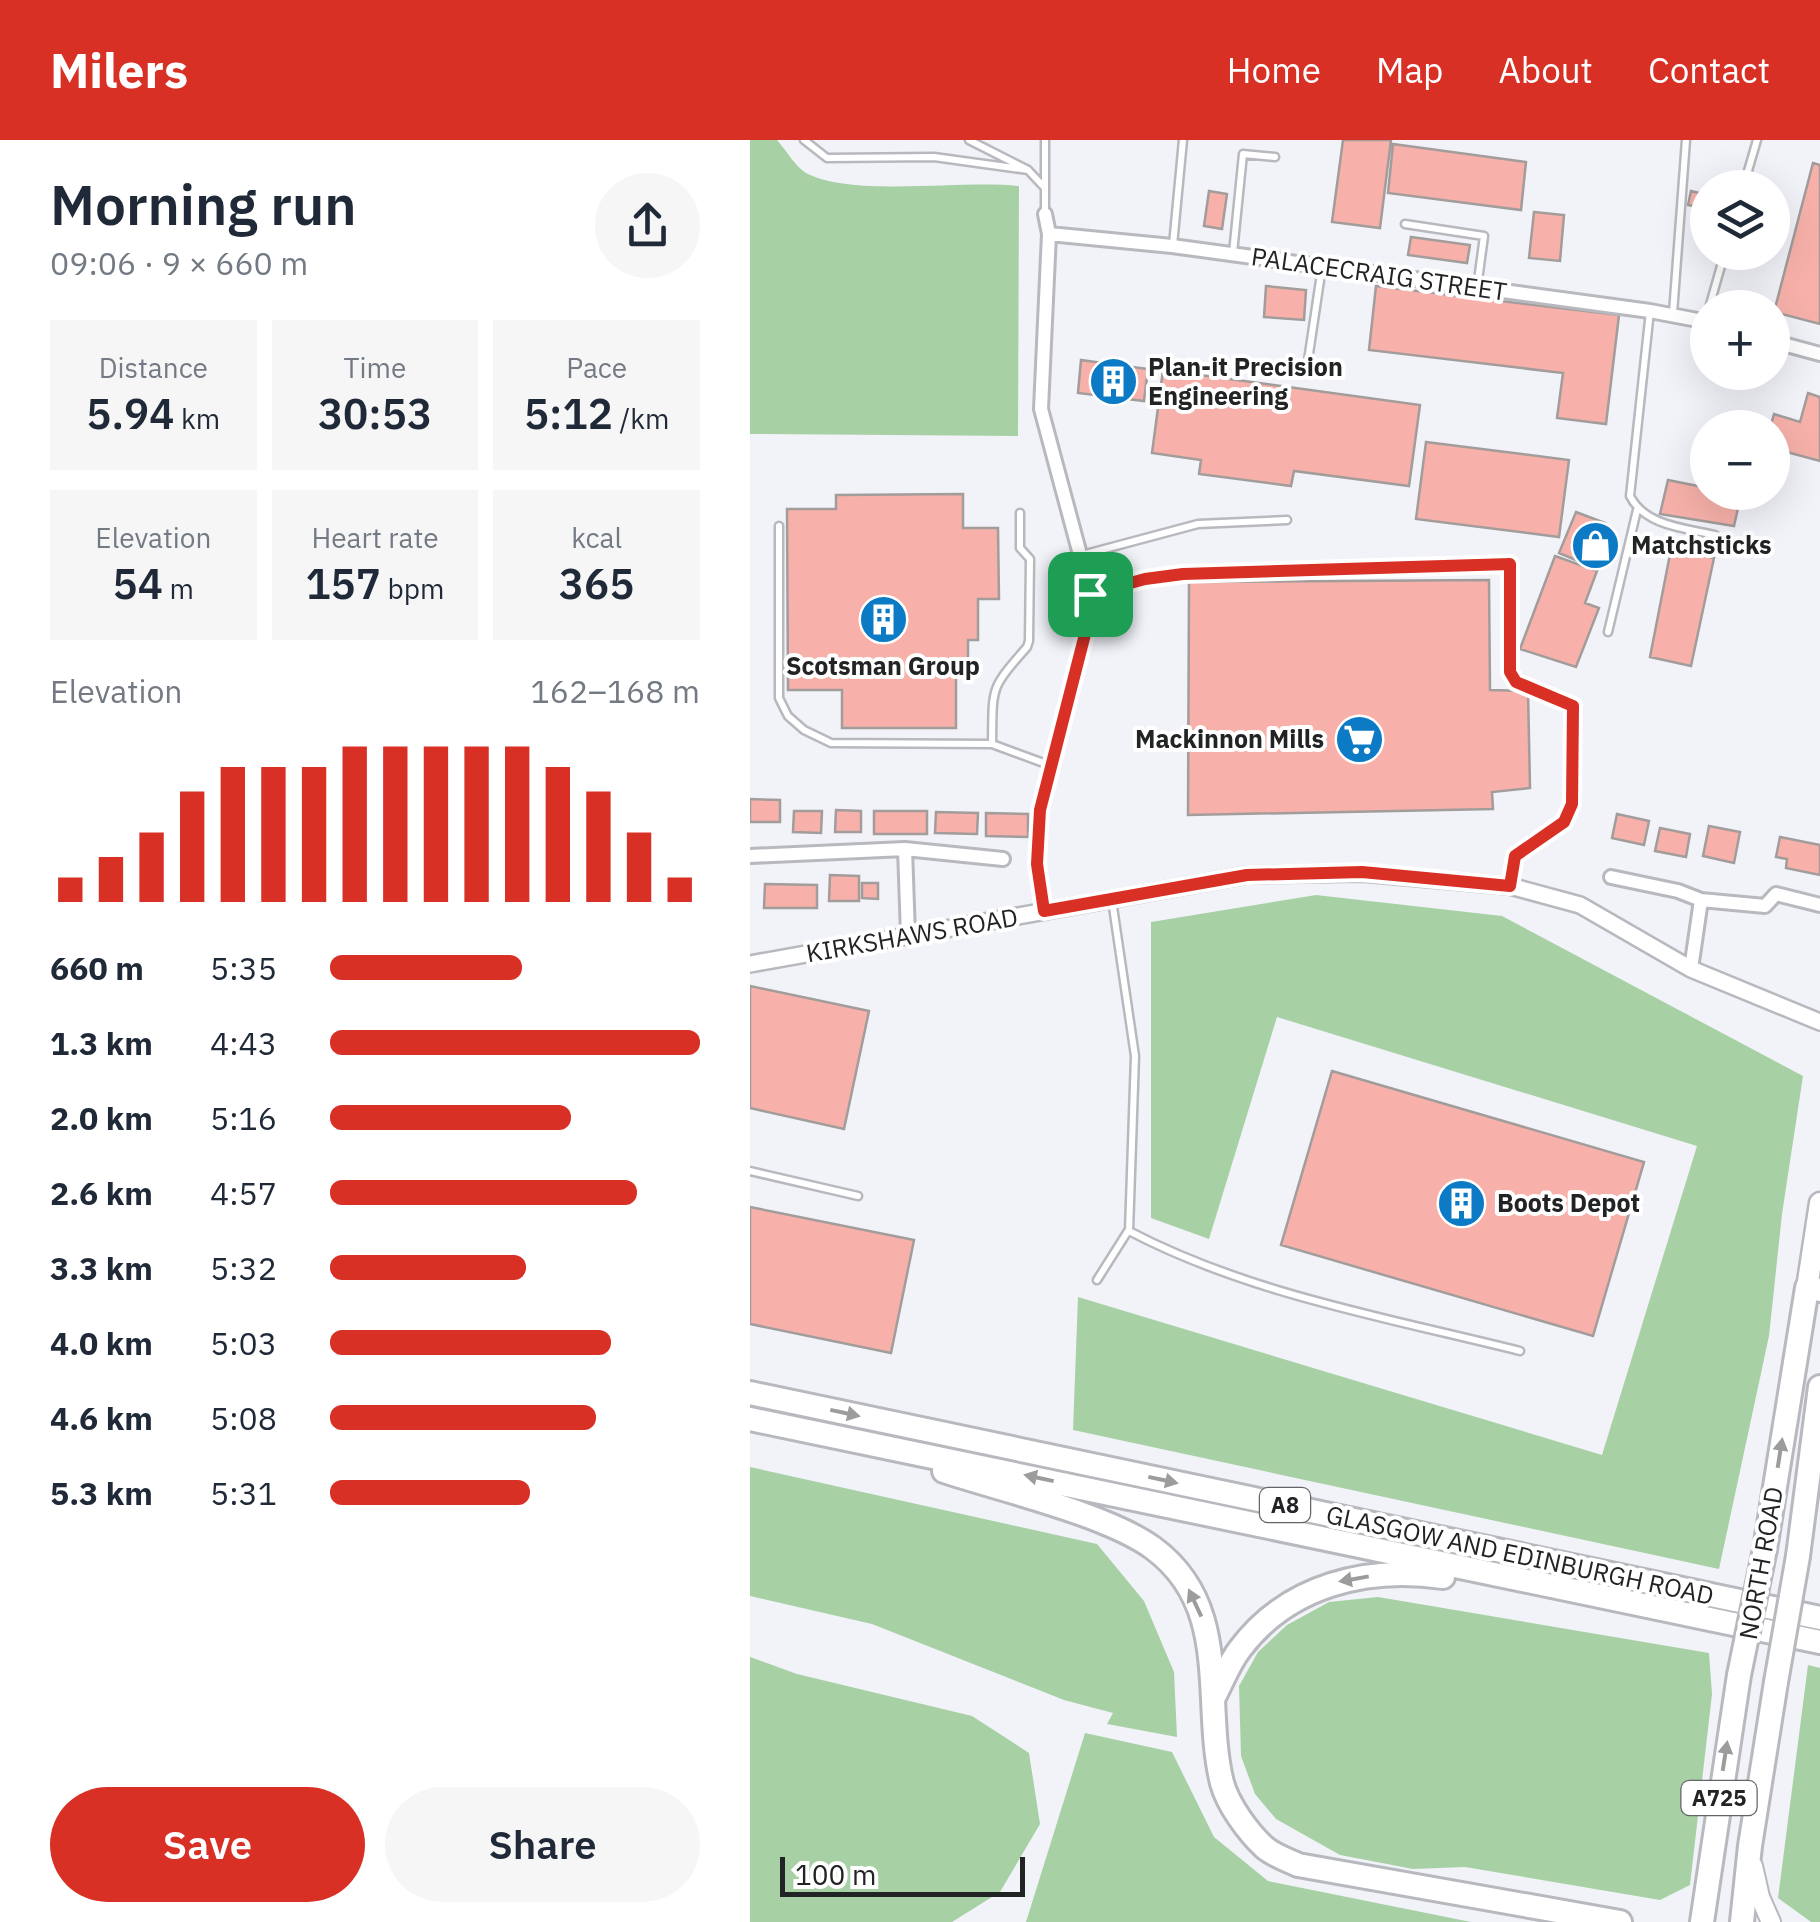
<!DOCTYPE html>
<meta charset="utf-8">
<style>
body{margin:0;font-family:"IBM Plex Sans",sans-serif;background:#f6f6f7;color:#1f2937;height:100vh;display:flex;flex-direction:column;font-size:38px;white-space:nowrap}
*{box-sizing:border-box;margin:0}
p{font-size:32px;color:#747a83}
.icon{flex:none;width:55px;height:55px;fill:none;stroke:currentColor;stroke-width:2;stroke-linecap:round;stroke-linejoin:round}
.map{position:relative;flex:1;overflow:hidden}
.details{display:flex;flex-direction:column;background:#fff;width:750px}
.details>*{flex:none}
.buttons{position:absolute;left:940px;top:30px;display:grid;gap:20px}
.buttons a{display:grid;place-items:center;width:100px;height:100px;border-radius:50%;background:#fff;box-shadow:0 10px 40px #0002;font-size:50px}
.scale{position:absolute;left:30px;bottom:25px;width:245px;box-sizing:border-box;padding-left:10px;border:5px solid #222325;border-top:0;font-size:28px;line-height:35px;white-space:nowrap;color:#222325;-webkit-text-stroke:8px #fff;paint-order:stroke}
.pin{position:absolute;display:grid;place-items:center;width:85px;height:85px;color:#fff;margin:-42px;border-radius:20px;box-shadow:0 5px 15px #0006}
.round{display:grid;place-items:center;flex:none;width:105px;height:105px;border-radius:52px;background:#f6f6f7}
.overview{display:flex;align-items:center;justify-content:space-between;height:170px;padding:0 50px}
h1{font-size:55px;font-weight:600;line-height:75px}
.metrics{display:grid;grid-template-columns:repeat(3,1fr);gap:15px;height:170px;padding:10px 50px}
.metrics div{display:grid;align-content:center;border-radius:0px;background:#f6f6f7;text-align:center}
.metrics b{font-size:42px;font-weight:600}
.metrics small{font-size:28px;font-weight:400}
.metrics p{font-size:28px}
.chart{height:280px;padding:20px 50px}
.chart p{display:flex;justify-content:space-between}
.chart svg{width:100%;height:180px;margin-top:10px;stroke:#d93025;stroke-width:6}
.cta{display:flex;gap:20px;margin-top:auto;padding:20px 50px}
.cta a{flex:1;height:115px;border-radius:60px;background:#d93025;color:#fff;font-size:40px;font-weight:600;line-height:115px;text-align:center}
.cta a+a{background:#f6f6f7;color:#1f2937}
ul{padding:0 50px;list-style:none;font-size:32px}
li{display:grid;grid-template-columns:160px 120px 1fr;align-items:center;height:75px}
li i{height:25px;border-radius:12px;background:#d93025}
header{display:flex;align-items:center;gap:60px;box-sizing:border-box;height:140px;padding:0 50px;background:#d93025;color:#fff}
header strong{font-size:48px}
nav{display:flex;gap:55px;margin-inline-start:auto;font-size:35px}
main{display:flex;flex:1;min-height:0}
.map>svg:first-child{display:block}
</style>
<header>
<strong>Milers</strong>
<nav><a>Home</a><a>Map</a><a>About</a><a>Contact</a></nav>
</header>
<main>
<section class="details">
<div class="overview"><div><h1>Morning run</h1><p>09:06 · 9 × 660 m</p></div><a class="round"><svg class="icon" aria-label="share" viewBox="0 0 24 24"><path d="M12 15V3M7 8l5-5 5 5M5 13v7h14v-7"/></svg></a></div>
<div class="metrics">
<div><p>Distance</p><b>5.94<small> km</small></b></div>
<div><p>Time</p><b>30:53</b></div>
<div><p>Pace</p><b>5:12<small> /km</small></b></div>
</div>
<div class="metrics">
<div><p>Elevation</p><b>54<small> m</small></b></div>
<div><p>Heart rate</p><b>157<small> bpm</small></b></div>
<div><p>kcal</p><b>365</b></div>
</div>
<div class="chart"><p><span>Elevation</span>162–168 m</p>
<svg viewBox="0 0 160 44" preserveAspectRatio="none"><path d="M5 44V38M15 44V33M25 44V27M35 44V17M45 44V11M55 44V11M65 44V11M75 44V6M85 44V6M95 44V6M105 44V6M115 44V6M125 44V11M135 44V17M145 44V27M155 44V38"/></svg>
</div>
<ul>
<li><b>660 m</b>5:35<i style="width:52%"></i></li>
<li><b>1.3 km</b>4:43<i style="width:100%"></i></li>
<li><b>2.0 km</b>5:16<i style="width:65%"></i></li>
<li><b>2.6 km</b>4:57<i style="width:83%"></i></li>
<li><b>3.3 km</b>5:32<i style="width:53%"></i></li>
<li><b>4.0 km</b>5:03<i style="width:76%"></i></li>
<li><b>4.6 km</b>5:08<i style="width:72%"></i></li>
<li><b>5.3 km</b>5:31<i style="width:54%"></i></li>
</ul>
<div class="cta"><a>Save</a><a>Share</a></div>
</section>
<div class="map">
<svg width="1070" height="1782" viewBox="0 0 1070 1782">
<rect width="100%" height="100%" fill="#f1f3f9"/>
<!-- green -->
<path fill="#a8d0a5" d="M0 0H27C36 10 47 29 58 34 106 57 212 40 269 46L268 296 0 294Z
M566 755 752 776 1053 936 1032 1074 1019 1196 969 1429 323 1290 328 1157 852 1315 947 1006 527 877 459 1099 401 1078V782Z
M0 1327 347 1404 394 1461 424 1532 427 1597 357 1584 363 1573 314 1560 122 1484 0 1456Z
M628 1457 959 1513 962 1554 940 1745 910 1760 715 1727 663 1729 590 1715 526 1679 505 1654 491 1616 489 1546 508 1512 537 1485 579 1462Z
M0 1517 47 1534 222 1576 279 1613 290 1684 250 1752 202 1782H0Z
M1058 1525 1070 1528V1782H1061L1028 1758Z
M335 1593 422 1612 464 1697 518 1741 721 1782H276Z"/>
<!-- building -->
<path fill="#f7b1aa" stroke="#a29c9b" stroke-width="2.5" d="M593 0H641L630 88 582 82Z
M643 4 776 22 771 70 638 53Z
M1063 23 1070 25V184L1024 172Z
M459 51 477 54 472 89 454 86Z
M941 51 958 55V69L938 65Z
M784 72 814 75 810 121 779 118Z
M661 97 720 105 717 123 658 115Z
M516 146 556 150 554 180 514 177Z
M626 146 869 175 856 284 807 278 813 233 619 210Z
M331 220 398 229 394 261 328 253Z
M413 230 670 265 659 346 544 331 541 346 449 334 451 320 402 313Z
M1058 253 1070 257V321L1022 308V288H1020L1024 274 1050 282Z
M676 302 819 320 809 397 666 379Z
M918 340 958 348V352L991 355 984 386 910 374Z
M213 354V388H248L249 459H228V500H218V519H206V588H92V550H38L37 369H86V355Z
M826 372 855 383 838 425 809 413Z
M921 409 964 418 941 526 900 517Z
M805 416 847 431 835 463 849 468 826 527 770 509Z
M739 440 740 550 778 551 780 648 742 652 743 669 438 675 439 442Z
M0 659 30 660V682H0Z
M86 670 111 671V692H85Z
M44 671H72L71 693 43 692Z
M124 671H177V694H124Z
M186 672 228 673 227 694 185 693Z
M236 673 278 674V697L236 696Z
M867 674 899 681 894 705 862 698Z
M959 686 990 692 984 723 953 716Z
M910 688 940 694 936 717 905 711Z
M1030 697 1070 705V735L1036 728 1037 719 1026 717Z
M80 735 109 736V761H79Z
M112 743H128V759L112 758Z
M15 744 67 745V768H14Z
M0 846 119 871 94 989 0 968Z
M582 931 894 1022 843 1196 531 1105Z
M0 1067 164 1100 141 1213 0 1184Z"/>
<g fill="none" stroke-linecap="round" stroke-linejoin="round">
<defs>
<path id="service" d="M54 0 77 18 184 17 278 30
M219 0 278 30 294 47
M295 0V74
M993 48 1007 0
M655 84 734 96 727 148
M423 105 433 0
M483 113 493 14 525 17
M959 168 975 112
M900 171 880 356C895 386 935 388 965 395
M923 173 936 0
M557 227 572 127
M270 373V408L280 419 279 501 277 507C239 550 243 547 242 604L299 625
M29 386V558L38 576 54 590 81 603 242 604
M332 415 448 384 537 380
M342 454 395 439 433 434 760 424V533L767 542 823 567 822 664 814 682 765 715 760 745
M858 492 887 370
M362 760 385 916 379 1091C499 1154 639 1178 770 1211
M0 1031 108 1056
M347 1140 378 1091"/>
<path id="minor" d="M299 94 422 106 900 171 958 182
M1022 201 1070 214
M155 709 253 719
M0 716 155 709 158 795
M861 737 928 751 951 760 941 829
M951 760 1015 766 1026 754 1070 765
M294 771 287 724 290 670 343 463 291 269 299 94 295 74"/>
<path id="tertiary" d="M0 824 497 735 612 733 760 746 830 765 941 829 1070 882"/>
<path id="secondary" d="M1003 1726 1010 1757 1021 1782"/>
<path id="primary" d="M1057 1148 1070 1063"/>
<path id="trunk" d="M0 1253 1070 1478
M0 1279 1070 1502
M194 1331C251 1350 356 1374 403 1408 483 1467 452 1562 472 1643 478 1665 498 1692 514 1707 523 1715 537 1720 548 1725L870 1782
M1015 1409 1057 1148 1070 1150
M1048 1416 1070 1247
M464 1557C472 1542 479 1523 490 1509 538 1445 617 1426 693 1437
M952 1782 989 1535
M992 1782 1000 1706 1026 1542"/>
</defs>
<!-- service casing -->
<use href="#service" stroke="#b7b9be" stroke-width="11"/>
<!-- minor casing -->
<use href="#minor" stroke="#b7b9be" stroke-width="18"/>
<!-- tertiary casing -->
<use href="#tertiary" stroke="#b7b9be" stroke-width="20"/>
<!-- secondary casing -->
<use href="#secondary" stroke="#b7b9be" stroke-width="22"/>
<!-- primary casing -->
<use href="#primary" stroke="#b7b9be" stroke-width="25"/>
<!-- trunk casing -->
<use href="#trunk" stroke="#b7b9be" stroke-width="28"/>
<!-- service -->
<use href="#service" stroke="#fff" stroke-width="6"/>
<!-- minor -->
<use href="#minor" stroke="#fff" stroke-width="12"/>
<!-- tertiary -->
<use href="#tertiary" stroke="#fff" stroke-width="15"/>
<!-- secondary -->
<use href="#secondary" stroke="#fff" stroke-width="18"/>
<!-- primary -->
<use href="#primary" stroke="#fff" stroke-width="20"/>
<!-- trunk -->
<use href="#trunk" stroke="#fff" stroke-width="22"/>
<defs>
<path id="trunk-bridge" d="M989 1535 1015 1409
M1026 1542 1048 1416"/>
</defs>
<!-- trunk-bridge casing -->
<use href="#trunk-bridge" stroke="#b7b9be" stroke-width="28" stroke-linecap="butt"/>
<!-- trunk-bridge -->
<use href="#trunk-bridge" stroke="#fff" stroke-width="22"/>
</g>
<!-- one-way arrows -->
<defs><path id="oneway-solid" d="M-6-.8H1V-3.2L6.5 0L1 3.2V.8H-6Z" transform="scale(2.5)"/></defs>
<g fill="#9c9c9d">
<use href="#oneway-solid" transform="translate(95 1273) rotate(12)"/>
<use href="#oneway-solid" transform="translate(1030 1313) rotate(-81)"/>
<use href="#oneway-solid" transform="translate(289 1338) rotate(-168)"/>
<use href="#oneway-solid" transform="translate(413 1340) rotate(12)"/>
<use href="#oneway-solid" transform="translate(604 1439) rotate(170)"/>
<use href="#oneway-solid" transform="translate(445 1463) rotate(-115)"/>
<use href="#oneway-solid" transform="translate(975 1616) rotate(-81)"/>
</g>
<g fill="none" stroke-linecap="round" stroke-linejoin="round">
<defs>
<path id="route" d="M760 424V532L766 542 823 566 822 664 814 682 765 716 760 746 612 732 497 735 294 771 287 724 290 670 343 463 340 454 395 439 433 434Z"/>
</defs>
<!-- route casing -->
<use href="#route" stroke="#fff" stroke-width="20"/>
<!-- route -->
<use href="#route" stroke="#d93025" stroke-width="12"/>
</g>
<!-- icons -->
<defs>
<symbol id="building-disc" viewBox="-11 -11 22 22"><circle r="9.5" fill="#0c7ac4" stroke="#fff"/><path d="M-4-6H4V6H1V3H-1V6H-4ZM-2.5-4.3h1.7v1.8h-1.7ZM.8-4.3h1.7v1.8H.8ZM-2.5-1h1.7V.8h-1.7ZM.8-1h1.7V.8H.8Z" fill="#fff"/></symbol>
<symbol id="shop-disc" viewBox="-11 -11 22 22"><circle r="9.5" fill="#0c7ac4" stroke="#fff"/><path d="M-5-2.5h2.3a2.7 3.5 0 0 1 5.4 0H5L5.5 6h-11ZM-1.5-2.5h3a1.5 2.3 0 0 0-3 0Z" fill="#fff"/></symbol>
<symbol id="supermarket-disc" viewBox="-11 -11 22 22"><circle r="9.5" fill="#0c7ac4" stroke="#fff"/><path d="M-6-5.5h2.5l.6 2H6L4.5 2H-2.5L-4.4-4H-6ZM-1.5 3.2a1.3 1.3 0 1 0 .1 0ZM3 3.2a1.3 1.3 0 1 0 .1 0Z" fill="#fff"/></symbol>
</defs>
<g fill-rule="evenodd">
<use href="#building-disc" x="336" y="214" width="55" height="55"/>
<use href="#shop-disc" x="818" y="378" width="55" height="55"/>
<use href="#building-disc" x="106" y="452" width="55" height="55"/>
<use href="#supermarket-disc" x="582" y="572" width="55" height="55"/>
<use href="#building-disc" x="684" y="1036" width="55" height="55"/>
</g>
<g text-anchor="middle" stroke-width="8" stroke-linejoin="round" paint-order="stroke">
<!-- shield labels -->
<g fill="#fff" stroke="#646566" stroke-width="2.5">
<rect x="510" y="1348" width="50" height="34" rx="8"/>
<rect x="931.5" y="1641" width="75" height="34" rx="8"/>
</g>
<g font-size="22" font-weight="bold" fill="#222325">
<text x="535" y="1373">A8</text>
<text x="969" y="1666">A725</text>
</g>
<!-- street labels -->
<g font-size="25" fill="#222325" stroke="#fff">
<text transform="translate(629 134) rotate(8)" y="9">PALACECRAIG STREET</text>
<text transform="translate(162 795) rotate(-10)" y="9">KIRKSHAWS ROAD</text>
<text transform="translate(770 1415) rotate(12)" y="9">GLASGOW AND EDINBURGH ROAD</text>
<text transform="translate(1011 1423) rotate(-80)" y="9">NORTH ROAD</text>
</g>
<!-- poi labels -->
<g font-size="25" font-weight="bold" fill="#222325" stroke="#fff" text-anchor="start">
<text x="398" y="236">Plan-it Precision<tspan x="398" dy="29">Engineering</tspan></text>
<text x="881" y="414">Matchsticks</text>
<text x="133" y="535" text-anchor="middle">Scotsman Group</text>
<text x="574" y="608" text-anchor="end">Mackinnon Mills</text>
<text x="747" y="1072">Boots Depot</text>
</g>
</g>
</svg>
<div class="buttons">
<a><svg class="icon" aria-label="layers" viewBox="0 0 24 24"><path d="M12 4l9 5-9 5-9-5zM3 14l9 5 9-5"/></svg></a>
<a>+</a>
<a>−</a>
</div>
<div class="scale">100 m</div>
<div class="pin" style="left:340px;top:454px;background:#1e9e55"><svg class="icon" aria-label="arrive" viewBox="0 0 24 24"><path d="M6 21V4h12l-3 4 3 4H6"/></svg></div>
</div>
</main>
